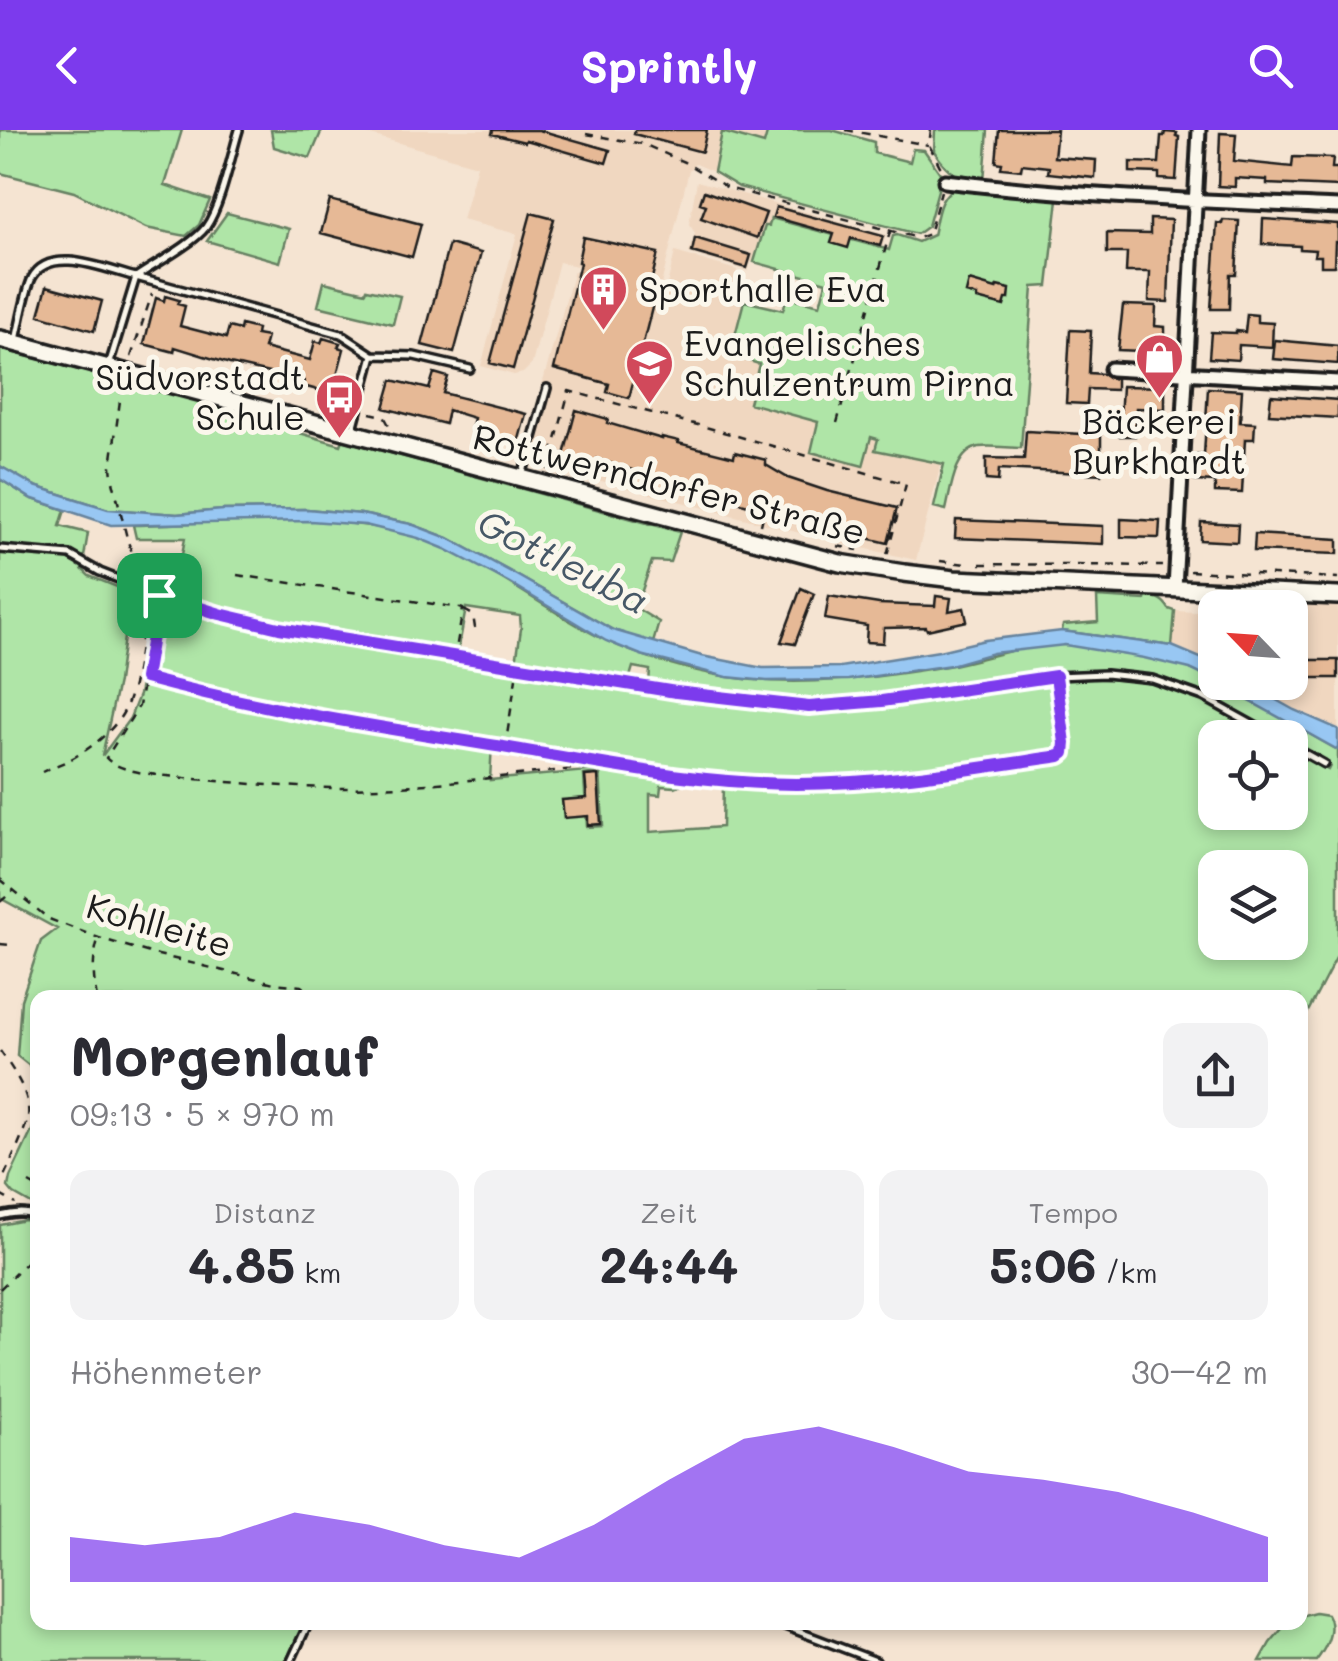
<!DOCTYPE html>
<html lang="de">
<meta charset="utf-8">
<style>
body{margin:0;font-family:Mali,sans-serif;background:#f2f2f3;color:#2b2b33;height:100vh;display:flex;flex-direction:column;font-size:38px;white-space:nowrap}
*{box-sizing:border-box;margin:0}
p{font-size:32px;color:#7c7c81}
.icon{flex:none;width:55px;height:55px;fill:none;stroke:currentColor;stroke-width:2;stroke-linecap:round;stroke-linejoin:round}
.map{position:relative;flex:1;overflow:hidden}
.sheet{position:absolute;left:30px;top:860px;width:1278px;height:640px;display:flex;flex-direction:column;background:#fff;border-radius:20px;box-shadow:0 5px 15px #0003}
.sheet>*{flex:none}
.needle{width:65px;rotate:295deg}
.buttons{position:absolute;left:1198px;top:460px;display:grid;gap:20px}
.buttons a{display:grid;place-items:center;width:110px;height:110px;border-radius:20px;background:#fff;box-shadow:0 5px 15px #0003;font-size:50px}
.pin{position:absolute;display:grid;place-items:center;width:85px;height:85px;color:#fff;margin:-42px;border-radius:20px;box-shadow:0 5px 15px #0006}
.round{display:grid;place-items:center;flex:none;width:105px;height:105px;border-radius:20px;background:#f2f2f3}
.overview{display:flex;align-items:center;justify-content:space-between;height:170px;padding:0 40px}
h1{font-size:55px;font-weight:700;line-height:75px}
.metrics{display:grid;grid-template-columns:repeat(3,1fr);gap:15px;height:170px;padding:10px 40px}
.metrics div{display:grid;align-content:center;border-radius:20px;background:#f2f2f3;text-align:center}
.metrics b{font-size:50px;font-weight:700}
.metrics small{font-size:28px;font-weight:400}
.metrics p{font-size:28px}
.chart{height:280px;padding:20px 40px}
.chart p{display:flex;justify-content:space-between}
.chart svg{width:100%;height:180px;margin-top:10px;fill:#7c3aed;opacity:.7}
header{display:flex;justify-content:space-between;align-items:center;height:130px;padding:0 40px;background:#7c3aed;color:#fff;font-size:45px;font-weight:700}
.map>svg:first-child{display:block}
</style>
<header><svg class="icon" aria-label="back" viewBox="0 0 24 24"><path d="M15 5l-7 7 7 7"/></svg>Sprintly<svg class="icon" aria-label="search" viewBox="0 0 24 24"><circle cx="10" cy="10" r="6"/><path d="M15 15l6 6"/></svg></header>
<div class="map">
<svg width="1338" height="1531" viewBox="0 0 1338 1531">
<rect width="100%" height="100%" fill="#f5e4d2"/>
<filter id="ink" filterUnits="userSpaceOnUse"><feTurbulence type="fractalNoise" baseFrequency=".01" numOctaves="2"/><feDisplacementMap in="SourceGraphic" scale="20" xChannelSelector="R" yChannelSelector="G"/><feConvolveMatrix kernelMatrix="1 2 1 2 8 2 1 2 1" color-interpolation-filters="sRGB"/></filter>
<g filter="url(#ink)">
<!-- built -->
<path fill="#f0d7c0" d="M353 0H768L764 14 722 2 714 42 695 34 689 40 661 155 559 132 532 234 523 243 514 245 481 236 517 104 462 90 477 35Z
M697 51 886 105 882 118 771 88 768 97H765L754 132H751L748 141 689 123 695 103 689 94Z
M675 122 737 140 729 167 774 178 750 273 878 309 876 320 941 334 916 430 827 410 521 330 574 141 665 163Z
M1219 469 1338 476V599L1294 580 1246 553 1290 552V478H1218Z
M1175 481 1215 483V534L1172 516Z"/>
<!-- green -->
<path fill="#afe5a7" stroke="#668062" stroke-width="2.5" fill-rule="evenodd" d="M0 0H182L165 55 210 70 199 95 186 106 146 98 74 62 0 43Z
M271 0H322L310 28 274 17Z
M768 0H832L874 12V23L910 32 913 19 924 20 940 43 941 49 928 96 917 104 739 57 714 42 722 2 764 14Z
M935 0H988L984 51C957 47 949 45 934 21Z
M956 58 1058 69 1048 156 1033 157 1021 318C1008 318 992 315 979 317 954 322 951 360 946 380L934 377 944 334 875 320 878 309 871 307 863 336 811 322 818 292 749 273 759 234 730 225 744 171 783 180 787 167 820 175 826 152 754 132 765 96H769L771 88 889 120 893 106 897 105 918 112 933 105C937 89 938 64 956 58Z
M227 83 289 99 280 132 207 111Z
M324 152 366 162 367 159 400 166 393 194 318 176Z
M0 219 293 296V301L341 315 343 310 680 402 670 432 652 431 636 478 659 492 653 513 613 500 511 442 448 408 411 394 361 384 307 379 223 380 177 384 108 379 35 356 0 336Z
M0 349 30 368 65 380 60 396 88 403 82 439 89 446 130 462 118 552 102 626 130 588 139 565 156 470 282 502 513 539 514 541 520 542 521 540C617 556 713 574 809 579 885 583 976 562 1052 551L1054 553 1060 552 1061 548C1090 549 1120 548 1149 553 1192 560 1235 586 1273 607L1215 608V682H1290V618L1328 640 1330 636 1290 612V608L1283 607C1242 583 1199 559 1153 547 1101 533 1046 544 995 552 957 558 920 564 882 568 805 577 724 571 649 553L650 540 633 537 629 550 516 532 521 499 520 486 466 478 458 522 280 494 244 485 175 464 185 408H136L133 395C226 394 328 378 419 408 487 431 542 479 605 510 639 527 691 541 728 547 800 558 876 548 947 536 986 529 1026 513 1066 515 1079 515 1092 519 1104 521 1133 526 1166 528 1193 540 1242 561 1290 594 1338 620V824L1300 897V868H38L37 942 17 926 21 870 41 811 57 799 0 768ZM492 613 697 645 793 652 918 645 1060 623 1065 627 1061 629 918 651 838 658 723 655 722 697 650 702V664L660 665 661 656 675 657 680 655V650L610 639 600 640 603 696 587 697 584 645 597 643V640L490 650ZM1215 738H1290V812H1215Z
M1146 465C1158 468 1163 469 1169 479L1175 481 1172 516 1062 501 1063 495 1098 492 1097 467 1145 470Z
M37 990V1077L14 1064 8 1057 10 1047Z
M25 1090 38 1096V1492L306 1493 287 1531H0V1095Z
M1315 1482 1327 1484C1336 1500 1326 1518 1316 1531H1260L1270 1513 1287 1493 1300 1492V1486Z"/>
<!-- water -->
<path fill="#98c7f3" stroke="#66839d" stroke-width="2.5" d="M0 336 35 356 108 379 177 384 223 380 307 379 361 384 411 394 448 408 511 442 613 500 702 526 763 538 840 537 939 521 985 510 1062 501 1172 516 1215 534V551L1190 539 1144 528 1065 515 993 523 951 535 848 550 767 551 727 547 641 525 606 511 508 452 445 419 418 408 365 395 310 391 111 395 30 368 0 349Z
M1217 553H1246L1294 580 1338 599V620Z"/>
<!-- building -->
<path fill="#e6b996" stroke="#1c1c1c" stroke-width="2.5" d="M493 0H539L610 20 606 33 526 10 525 12 492 4Z
M635 0H707L702 22 634 4Z
M999 0H1057L1054 27 1096 30 1095 48 1048 43 1049 37 1022 34 1021 40 1001 38 1002 33 996 32Z
M1165 2 1177 3 1176 6 1179 7 1176 50 1159 49V43L1130 42V32L1159 33 1161 6H1164Z
M1220 3 1236 4 1234 31 1292 37 1293 27 1333 28 1332 38H1338V57L1267 54V50L1235 48V57L1218 56Z
M704 61 766 83 757 108 701 88 706 75 700 73Z
M330 70 421 94 412 127 321 103Z
M776 77 883 106 880 116 851 108 848 118 831 113 834 104 773 87Z
M531 83 554 89 513 239 490 233Z
M1150 89 1171 90 1168 172 1149 171 1150 142H1126L1127 123H1107V103L1150 104Z
M1263 89 1338 94V112H1335L1334 136H1321V126H1314L1315 120 1300 119V116L1262 114Z
M1223 90 1239 91 1236 144H1230L1229 179H1211L1217 93 1222 94Z
M583 107 658 123 648 165 655 166 629 268 607 262 609 254 554 239 580 133 578 132Z
M695 108 751 125 747 138 692 122Z
M449 114 481 123 454 223 422 215Z
M969 151 996 159 997 156 1010 159 1009 169H1006L1004 176 977 169V166L966 163Z
M47 156 102 171 94 201 39 185Z
M165 166 179 170 177 174 185 176 180 196 226 208 229 197 240 200 241 195 257 199 256 205 267 207 264 218 310 230 315 211 321 213 323 208 340 213 338 217 344 219 332 264 303 256 304 251 230 234 175 217 174 222 144 214 156 168 164 171Z
M1123 175 1156 176 1155 196 1165 197V222L1118 220Z
M1247 184 1257 185V192L1273 193 1272 217 1239 215 1238 230 1209 228 1211 202 1236 203V201L1245 202Z
M1070 200 1091 201 1089 243 1103 244 1107 247 1116 249V260L1088 259 1087 274 1066 273Z
M1275 210 1338 216V234L1273 229Z
M434 243 448 247 443 263 526 284 518 313 471 300 474 288 448 280 445 294 384 278 392 250 429 259Z
M1122 256 1165 257V279L1136 278 1135 306H1119Z
M1208 258 1242 260 1240 292 1255 293 1254 309H1245L1242 363 1215 362V352L1195 351 1197 325H1204Z
M1271 265 1338 270V288L1269 284Z
M576 280 608 289 607 293 662 309V307L679 311 678 313 734 327 735 322 766 330V335L788 348 827 361 897 378 888 413 859 406 860 402 790 384 791 381 756 372 755 377 723 368 724 364 681 352H671L597 329 596 334 564 325Z
M1026 301 1101 305V344L999 339 998 351 986 350V328L1024 329Z
M1121 389 1160 391 1159 408 1121 407Z
M956 390 1103 396V414L955 408Z
M1201 392 1238 394 1237 412 1200 410Z
M1255 404 1338 409V424L1254 421Z
M801 458 814 464 795 514 781 512Z
M829 466 879 474 935 476 936 466 951 468 949 481 964 478 967 491 927 500 926 497 884 498 883 513 866 512 867 496 825 489Z
M1290 530H1338V548H1295L1294 545H1290Z
M598 645 601 694 588 695V686L564 688 562 670 587 668 585 646Z"/>
<g fill="none" stroke-linecap="round" stroke-linejoin="round">
<defs>
<path id="lane" d="M16 210C20 194 25 162 32 148 50 114 107 140 136 147 155 134 193 114 206 97 221 76 231 26 239 0
M373 225 414 226 470 239
M109 235 136 147 341 204 373 225 353 299
M522 346 547 258
M0 419 70 425 100 442 159 465 221 484 279 498 676 562 809 577 882 571 1056 546 1106 544 1152 549 1203 567 1277 608
M1290 615 1324 634
M0 1086C13 1083 25 1081 38 1087
M774 1492 876 1531
M291 1531 309 1492"/>
<path id="street" d="M945 51C1076 67 1207 71 1338 77
M1111 239 1338 252
M1175 459 1199 0"/>
<path id="secondary" d="M0 209 840 433 904 443 954 449 1338 466"/>
</defs>
<!-- lane casing -->
<use href="#lane" stroke="#1c1c1c" stroke-width="12"/>
<!-- street casing -->
<use href="#street" stroke="#1c1c1c" stroke-width="19"/>
<!-- secondary casing -->
<use href="#secondary" stroke="#1c1c1c" stroke-width="22"/>
<!-- path -->
<path stroke="#1c1c1c" stroke-width="2.5" stroke-dasharray="8 8" stroke-linecap="butt" d="M846 0 928 15
M931 0 929 15 942 40
M586 4 643 14 684 32 728 58 918 108 929 104 941 61
M131 227 152 164
M122 256 111 336 112 347 128 412 142 447
M323 280 334 273 348 277
M370 283 384 286 390 297
M837 293 890 102
M548 340 569 261 709 298 906 354 887 425
M761 395 764 382 769 379 785 382V380
M837 416 858 420
M940 431 967 434
M980 434 1162 436
M1190 441 1338 448
M237 445 460 478 463 479 456 519
M157 477 139 576 106 628C121 644 163 645 185 648 238 653 292 658 345 658 431 657 518 644 604 636
M464 480 473 485 475 498
M145 548C263 580 383 598 503 618 600 633 697 654 796 654 885 654 972 639 1060 626L1065 623 1058 558
M505 618 516 548
M42 642C54 636 67 632 78 625 95 615 113 600 123 583 138 556 141 500 147 469
M0 749 49 789 99 808 150 823 274 853 301 856 316 868
M0 772 13 761
M0 814 10 815
M97 868C93 848 92 830 98 810
M0 921C13 940 31 964 28 987 25 1003 7 1039 0 1055
M29 1053 38 1058
M0 1065 16 1074
M0 1159 38 1120"/>
<!-- lane -->
<use href="#lane" stroke="#fbf7ec" stroke-width="5"/>
<!-- street -->
<use href="#street" stroke="#fbf7ec" stroke-width="11"/>
<!-- secondary -->
<use href="#secondary" stroke="#fbf7ec" stroke-width="15"/>
</g>
</g>
<g fill="none" stroke-linecap="round" stroke-linejoin="round" filter="url(#ink)">
<defs>
<path id="route" d="M159 465 220 484 279 498 676 562 809 577 882 571 1056 546 1065 613 1064 623 1060 626C972 639 885 654 796 654 697 654 600 633 503 617 383 598 263 580 145 548Z"/>
</defs>
<!-- route casing -->
<use href="#route" stroke="#fff" stroke-width="20"/>
<!-- route -->
<use href="#route" stroke="#7c3aed" stroke-width="12"/>
</g>
<!-- icons -->
<defs>
<symbol id="building-pin" viewBox="-11 -11 22 30"><path d="M0 17L-7.5 6A9.5 9.5 0 1 1 7.5 6Z" fill="#d1495b" stroke="#fbf7ec"/><path d="M-4-6H4V6H1V3H-1V6H-4ZM-2.5-4.3h1.7v1.8h-1.7ZM.8-4.3h1.7v1.8H.8ZM-2.5-1h1.7V.8h-1.7ZM.8-1h1.7V.8H.8Z" fill="#fff"/></symbol>
<symbol id="shop-pin" viewBox="-11 -11 22 30"><path d="M0 17L-7.5 6A9.5 9.5 0 1 1 7.5 6Z" fill="#d1495b" stroke="#fbf7ec"/><path d="M-5-2.5h2.3a2.7 3.5 0 0 1 5.4 0H5L5.5 6h-11ZM-1.5-2.5h3a1.5 2.3 0 0 0-3 0Z" fill="#fff"/></symbol>
<symbol id="school-pin" viewBox="-11 -11 22 30"><path d="M0 17L-7.5 6A9.5 9.5 0 1 1 7.5 6Z" fill="#d1495b" stroke="#fbf7ec"/><path d="M0-5L7-2L0 1L-7-2ZM-4 1L0 2.5L4 1V4Q0 6-4 4Z" fill="#fff"/></symbol>
<symbol id="bus-pin" viewBox="-11 -11 22 30"><path d="M0 17L-7.5 6A9.5 9.5 0 1 1 7.5 6Z" fill="#d1495b" stroke="#fbf7ec"/><path d="M-5-6H5V4H4V6H2V4H-2V6H-4V4H-5ZM-3.5-4V0h7V-4ZM-3.5 1.2v1.5H-2V1.2ZM2 1.2v1.5H3.5V1.2Z" fill="#fff"/></symbol>
</defs>
<g fill-rule="evenodd">
<use href="#building-pin" x="576" y="132" width="55" height="75"/>
<use href="#shop-pin" x="1132" y="200" width="55" height="75"/>
<use href="#school-pin" x="622" y="206" width="55" height="75"/>
<use href="#bus-pin" x="312" y="240" width="55" height="75"/>
</g>
<g text-anchor="middle" stroke-width="10" stroke-linejoin="round" paint-order="stroke">
<!-- poi labels -->
<g font-size="35" fill="#1c1c1c" stroke="#fbf7ec" text-anchor="start">
<text x="639" y="172">Sporthalle Eva</text>
<text x="684" y="226">Evangelisches<tspan x="684" dy="40">Schulzentrum Pirna</tspan></text>
<text x="305" y="260" text-anchor="end">Südvorstadt<tspan x="305" dy="40">Schule</tspan></text>
<text x="1159" y="304" text-anchor="middle">Bäckerei<tspan x="1159" dy="40">Burkhardt</tspan></text>
</g>
<!-- street labels -->
<g font-size="35" fill="#1c1c1c" stroke="#fbf7ec">
<text transform="translate(669 355) rotate(14)" y="12">Rottwerndorfer Straße</text>
<text transform="translate(159 796) rotate(16)" y="12">Kohlleite</text>
</g>
<!-- water labels -->
<g font-size="38" font-style="italic" fill="#475867" stroke="#fbf7ec">
<text transform="translate(563 432) rotate(27)" y="13">Gottleuba</text>
</g>
</g>
</svg>
<div class="buttons">
<a><svg class="needle" viewBox="-14 -14 28 28"><path d="M0-13l5 13h-10z" fill="#e53935"/><path d="M0 13l5-13h-10z" fill="#7c7c81"/></svg></a>
<a><svg class="icon" aria-label="locate" viewBox="0 0 24 24"><circle cx="12" cy="12" r="6"/><path d="M12 2v4M12 18v4M2 12h4M18 12h4"/></svg></a>
<a><svg class="icon" aria-label="layers" viewBox="0 0 24 24"><path d="M12 4l9 5-9 5-9-5zM3 14l9 5 9-5"/></svg></a>
</div>
<div class="pin" style="left:159px;top:465px;background:#1e9e55"><svg class="icon" aria-label="arrive" viewBox="0 0 24 24"><path d="M6 21V4h12l-3 4 3 4H6"/></svg></div>
<section class="sheet">
<div class="overview"><div><h1>Morgenlauf</h1><p>09:13 · 5 × 970 m</p></div><a class="round"><svg class="icon" aria-label="share" viewBox="0 0 24 24"><path d="M12 15V3M7 8l5-5 5 5M5 13v7h14v-7"/></svg></a></div>
<div class="metrics">
<div><p>Distanz</p><b>4.85<small> km</small></b></div>
<div><p>Zeit</p><b>24:44</b></div>
<div><p>Tempo</p><b>5:06<small> /km</small></b></div>
</div>
<div class="chart"><p><span>Höhenmeter</span>30–42 m</p>
<svg viewBox="0 0 160 44" preserveAspectRatio="none"><path d="M0 44V33L10 35L20 33L30 27L40 30L50 35L60 38L70 30L80 19L90 9L100 6L110 11L120 17L130 19L140 22L150 27L160 33V44z"/></svg>
</div>
</section>
</div>
